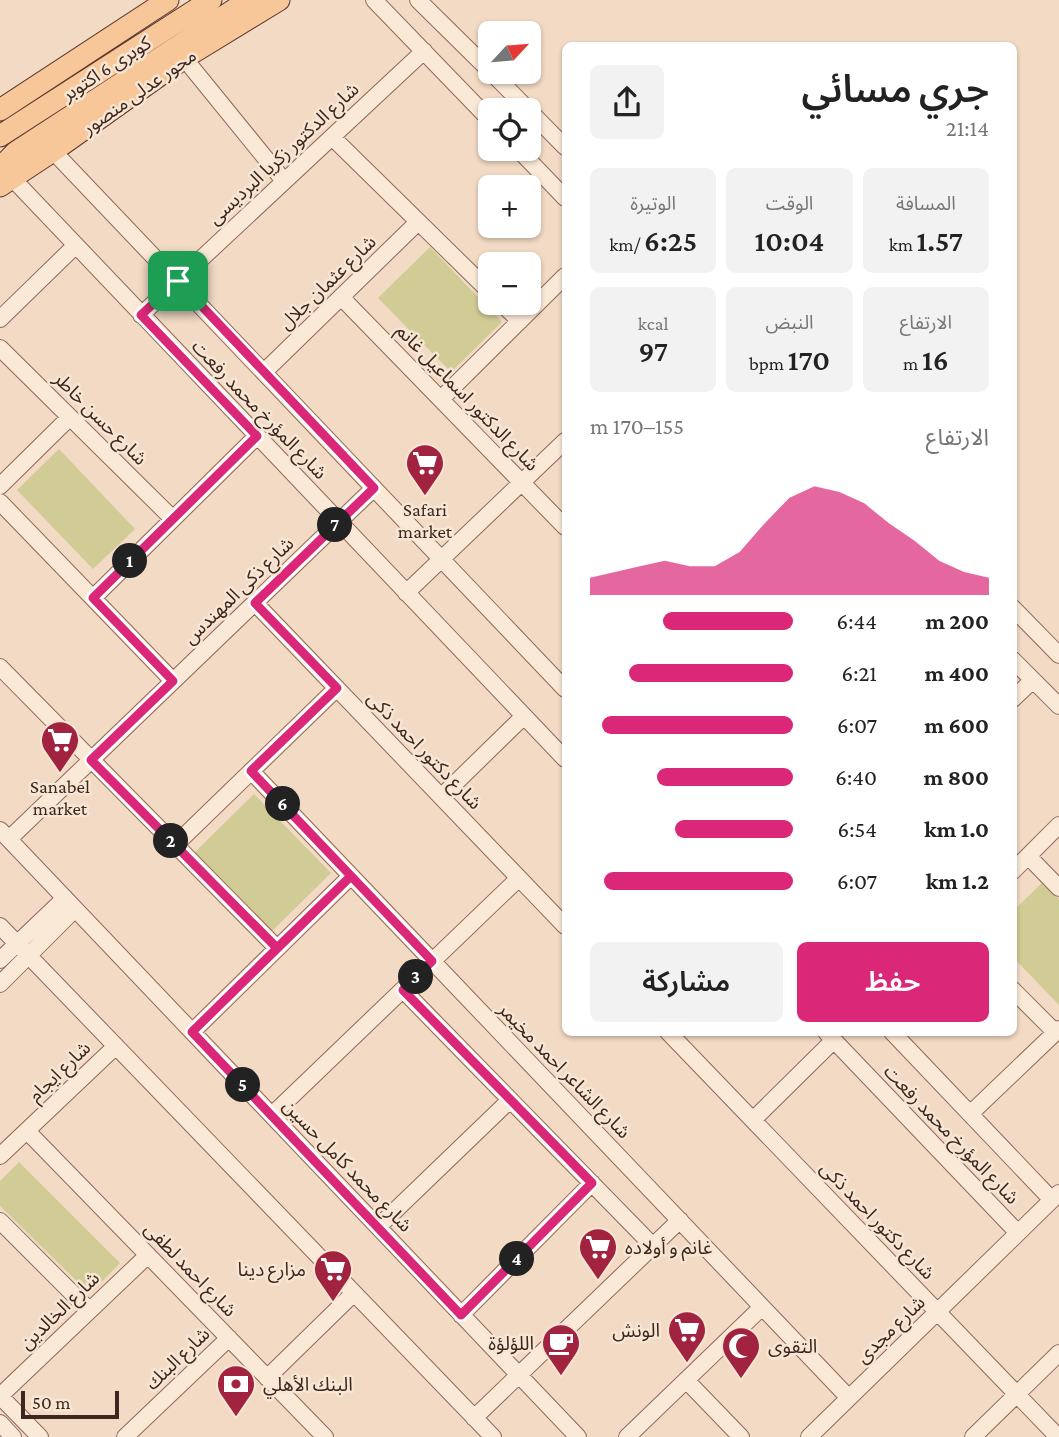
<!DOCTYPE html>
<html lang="ar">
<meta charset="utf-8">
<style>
body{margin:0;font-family:"Crimson Pro","Noto Sans Arabic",serif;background:#f2f2f2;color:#222;direction:rtl;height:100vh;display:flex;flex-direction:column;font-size:26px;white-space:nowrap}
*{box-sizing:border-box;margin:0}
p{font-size:23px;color:#767676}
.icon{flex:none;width:38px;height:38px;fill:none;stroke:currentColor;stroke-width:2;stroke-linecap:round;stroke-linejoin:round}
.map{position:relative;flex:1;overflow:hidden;direction:ltr}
.side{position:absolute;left:562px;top:42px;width:455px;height:994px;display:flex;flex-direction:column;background:#fff;border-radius:10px;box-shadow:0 2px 5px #0004;direction:rtl}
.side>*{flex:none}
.needle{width:46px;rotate:64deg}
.tools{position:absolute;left:478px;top:21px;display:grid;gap:14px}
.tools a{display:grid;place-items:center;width:63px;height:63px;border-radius:10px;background:#fff;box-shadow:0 2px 5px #0004;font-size:35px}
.scale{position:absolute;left:21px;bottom:18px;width:98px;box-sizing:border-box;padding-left:7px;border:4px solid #3d261e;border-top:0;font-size:19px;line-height:24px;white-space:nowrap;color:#3d261e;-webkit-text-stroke:5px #f8e6d4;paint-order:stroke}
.pin{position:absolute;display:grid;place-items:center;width:60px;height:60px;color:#fff;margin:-30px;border-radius:14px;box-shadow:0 4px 10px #0006}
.km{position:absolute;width:35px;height:35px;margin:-18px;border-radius:50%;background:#222;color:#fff;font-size:19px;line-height:35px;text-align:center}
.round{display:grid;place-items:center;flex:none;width:74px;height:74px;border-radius:10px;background:#f2f2f2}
.head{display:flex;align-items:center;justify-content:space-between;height:119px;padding:0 28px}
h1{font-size:38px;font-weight:600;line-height:52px}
.stats{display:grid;grid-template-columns:repeat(3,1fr);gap:10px;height:119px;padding:7px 28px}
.stats div{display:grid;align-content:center;border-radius:10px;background:#f2f2f2;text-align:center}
.stats b{font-size:30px;font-weight:600}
.stats small{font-size:19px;font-weight:400}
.stats p{font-size:19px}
.chart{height:196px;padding:14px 28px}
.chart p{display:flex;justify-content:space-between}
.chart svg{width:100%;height:126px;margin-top:7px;fill:#db2777;opacity:.7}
.primary-button{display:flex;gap:14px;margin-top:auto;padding:14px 28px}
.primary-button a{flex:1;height:80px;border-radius:10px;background:#db2777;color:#fff;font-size:28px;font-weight:600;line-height:80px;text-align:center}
.primary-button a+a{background:#f2f2f2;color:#222}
ul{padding:0 28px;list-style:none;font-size:23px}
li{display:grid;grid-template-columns:112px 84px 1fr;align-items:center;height:52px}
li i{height:18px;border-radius:9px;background:#db2777}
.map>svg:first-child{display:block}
</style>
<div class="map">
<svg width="1059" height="1437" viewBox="0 0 1059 1437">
<rect width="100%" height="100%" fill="#f2dac4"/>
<!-- green -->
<path fill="#d1cb96" d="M430 247 502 322 451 372 378 298Z
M59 449 135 529 93 569 17 490Z
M254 794 331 873 270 933 193 854Z
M1043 882 1059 899V1005L1013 957V911Z
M19 1162 120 1263 90 1294 0 1206V1181Z"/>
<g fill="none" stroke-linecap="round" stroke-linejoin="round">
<defs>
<path id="minor" d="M374 0 490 120
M418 0 490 71
M184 58 284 181
M491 72 565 147
M332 137 490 292
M518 149 565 198
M53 151 565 689
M12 178 565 759
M341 297 565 527
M501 303 520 321
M141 315 424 51
M0 319 75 246
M0 348 173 519
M264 372 418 222
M441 399 565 276
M0 486 70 417
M0 502 173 681
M406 593 565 441
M93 598 257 436
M255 603 565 926
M1013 608 1059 655
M1013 660 1059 706
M0 667 277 948
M1013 699 1033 680
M251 771 849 1398
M441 797 524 716
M0 830 578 1437
M9 839 374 488
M175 845 337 688
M1028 856 1059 888
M1013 871 1059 825
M0 926 493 1437
M0 960 65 898
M0 984 75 909
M403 990 653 1246
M1013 990 1055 1032
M192 1032 351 876
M668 1032 1058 1437
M826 1032 1018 1233
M892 1032 1052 1200
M970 1114 1059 1029
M272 1115 519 878
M753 1120 834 1040
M27 1131 325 1437
M0 1156 116 1046
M0 1221 89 1310
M378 1227 510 1100
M461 1315 592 1183
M267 1378 354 1293
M686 1380 741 1437
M0 1396 148 1255
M0 1396 40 1437
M474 1418 680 1220
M0 1423 13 1437
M125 1437 229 1338
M627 1437 762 1307
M809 1437 1059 1193
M973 1437 1059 1353"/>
<path id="major" d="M0 110 168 0
M0 136 211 0
M0 168 16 152 249 0
M0 186 53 151 184 58 279 0"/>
</defs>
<!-- minor casing -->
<use href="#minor" stroke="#8e6958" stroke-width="18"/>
<!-- major casing -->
<use href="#major" stroke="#5c392d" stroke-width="23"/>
<!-- minor -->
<use href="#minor" stroke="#fbe9d8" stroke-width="16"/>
<!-- major -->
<use href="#major" stroke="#f7c699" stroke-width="21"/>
</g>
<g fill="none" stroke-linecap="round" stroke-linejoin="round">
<defs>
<path id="route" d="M178 281 141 315 257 436 93 598 173 681 91 760 277 948 351 876 432 961 403 990 592 1183 461 1315 192 1032 351 876 251 771 337 688 255 603 374 488 178 281"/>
</defs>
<!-- route casing -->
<use href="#route" stroke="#fff" stroke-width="14"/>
<!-- route -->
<use href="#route" stroke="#db2777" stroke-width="9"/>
</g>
<!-- icons -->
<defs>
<symbol id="supermarket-pin" viewBox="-11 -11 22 30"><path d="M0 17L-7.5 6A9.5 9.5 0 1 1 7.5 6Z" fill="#a22340" stroke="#f8e6d4"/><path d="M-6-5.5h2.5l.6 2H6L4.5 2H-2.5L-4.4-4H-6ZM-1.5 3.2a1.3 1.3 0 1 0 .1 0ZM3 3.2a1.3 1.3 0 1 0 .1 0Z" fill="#fff"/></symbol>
<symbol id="cafe-pin" viewBox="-11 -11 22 30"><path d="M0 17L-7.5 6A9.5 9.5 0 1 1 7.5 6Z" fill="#a22340" stroke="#f8e6d4"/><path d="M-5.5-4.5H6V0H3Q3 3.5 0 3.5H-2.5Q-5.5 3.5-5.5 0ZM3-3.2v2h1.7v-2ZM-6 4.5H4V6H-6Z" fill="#fff"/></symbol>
<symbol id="mosque-pin" viewBox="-11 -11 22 30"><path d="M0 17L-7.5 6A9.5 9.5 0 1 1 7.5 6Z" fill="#a22340" stroke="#f8e6d4"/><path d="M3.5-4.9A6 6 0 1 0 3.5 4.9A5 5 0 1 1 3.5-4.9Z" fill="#fff"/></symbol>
<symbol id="bank-pin" viewBox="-11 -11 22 30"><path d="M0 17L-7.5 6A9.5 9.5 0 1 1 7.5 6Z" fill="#a22340" stroke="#f8e6d4"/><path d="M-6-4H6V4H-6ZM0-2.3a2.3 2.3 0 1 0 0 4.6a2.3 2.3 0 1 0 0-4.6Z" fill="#fff"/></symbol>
</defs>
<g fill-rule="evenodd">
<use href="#supermarket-pin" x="403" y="441" width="44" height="60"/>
<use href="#supermarket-pin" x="38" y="718" width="44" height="60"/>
<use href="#supermarket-pin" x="576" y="1225" width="44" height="60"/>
<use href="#supermarket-pin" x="311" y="1247" width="44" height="60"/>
<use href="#supermarket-pin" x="665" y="1308" width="44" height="60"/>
<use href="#cafe-pin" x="539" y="1321" width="44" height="60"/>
<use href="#mosque-pin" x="719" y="1324" width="44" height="60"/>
<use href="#bank-pin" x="214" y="1362" width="44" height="60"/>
</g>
<g text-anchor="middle" stroke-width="5" stroke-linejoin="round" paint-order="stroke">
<!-- street labels -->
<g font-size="19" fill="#3d261e" stroke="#f8e6d4">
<text transform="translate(106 68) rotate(-33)" y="7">كوبرى 6 اكتوبر</text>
<text transform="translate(139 91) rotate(-35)" y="7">محور عدلى منصور</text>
<text transform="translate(283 153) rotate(-43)" y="7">شارع الدكتور زكريا البرديسى</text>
<text transform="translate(327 282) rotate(-44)" y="7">شارع عثمان جلال</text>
<text transform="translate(468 397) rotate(46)" y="7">شارع الدكتور اسماعيل غانم</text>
<text transform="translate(260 409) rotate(46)" y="7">شارع المؤرخ محمد رفعت</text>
<text transform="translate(101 418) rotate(45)" y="7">شارع حسن خاطر</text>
<text transform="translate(238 590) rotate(-44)" y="7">شارع ذكى المهندس</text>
<text transform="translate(425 750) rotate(46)" y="7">شارع دكتور احمد ذكى</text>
<text transform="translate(565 1070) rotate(46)" y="7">شارع الشاعر احمد مخيمر</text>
<text transform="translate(59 1071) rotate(-44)" y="7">شارع ايجام</text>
<text transform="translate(952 1134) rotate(46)" y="7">شارع المؤرخ محمد رفعت</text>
<text transform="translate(348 1165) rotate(46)" y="7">شارع محمد كامل حسين</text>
<text transform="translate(878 1220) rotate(46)" y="7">شارع دكتور احمد ذكى</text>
<text transform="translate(191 1269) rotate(46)" y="7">شارع احمد لطفى</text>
<text transform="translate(59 1310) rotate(-44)" y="7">شارع الخالدين</text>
<text transform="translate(890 1329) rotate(-44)" y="7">شارع مجدى</text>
<text transform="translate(177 1358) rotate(-44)" y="7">شارع البنك</text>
</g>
<!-- poi labels -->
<g font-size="19" fill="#3d261e" stroke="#f8e6d4" text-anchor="start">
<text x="425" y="516" text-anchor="middle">Safari<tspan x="425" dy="22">market</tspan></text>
<text x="60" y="793" text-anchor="middle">Sanabel<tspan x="60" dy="22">market</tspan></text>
<text x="625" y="1254">غانم و أولاده</text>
<text x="306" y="1276" text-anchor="end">مزارع دينا</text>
<text x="660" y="1337" text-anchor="end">الونش</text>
<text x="534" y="1350" text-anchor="end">اللؤلؤة</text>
<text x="768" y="1353">التقوى</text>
<text x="263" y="1391">البنك الأهلي</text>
</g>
</g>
</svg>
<div class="tools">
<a><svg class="needle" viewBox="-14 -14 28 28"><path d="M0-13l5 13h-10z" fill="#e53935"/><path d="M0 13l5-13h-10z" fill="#767676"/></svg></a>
<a><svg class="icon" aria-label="locate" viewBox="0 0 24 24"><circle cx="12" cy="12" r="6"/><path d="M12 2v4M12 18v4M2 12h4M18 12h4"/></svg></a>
<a>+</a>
<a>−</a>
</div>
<div class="scale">50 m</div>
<div class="pin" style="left:178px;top:281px;background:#1e9e55"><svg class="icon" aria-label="arrive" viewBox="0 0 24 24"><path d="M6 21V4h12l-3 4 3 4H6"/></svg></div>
<b class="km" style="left:130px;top:561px">1</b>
<b class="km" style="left:171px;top:841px">2</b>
<b class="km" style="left:416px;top:977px">3</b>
<b class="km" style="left:517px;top:1259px">4</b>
<b class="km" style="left:243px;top:1085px">5</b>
<b class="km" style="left:283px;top:804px">6</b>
<b class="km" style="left:335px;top:525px">7</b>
<section class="side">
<div class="head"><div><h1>جري مسائي</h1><p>21:14</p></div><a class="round"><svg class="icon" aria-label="share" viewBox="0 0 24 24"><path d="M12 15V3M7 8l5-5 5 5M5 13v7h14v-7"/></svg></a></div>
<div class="stats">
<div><p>المسافة</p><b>1.57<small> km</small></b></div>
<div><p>الوقت</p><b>10:04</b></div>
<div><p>الوتيرة</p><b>6:25<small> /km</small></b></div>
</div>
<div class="stats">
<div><p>الارتفاع</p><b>16<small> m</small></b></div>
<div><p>النبض</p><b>170<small> bpm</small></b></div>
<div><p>kcal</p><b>97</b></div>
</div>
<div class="chart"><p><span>الارتفاع</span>155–170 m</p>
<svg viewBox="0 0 160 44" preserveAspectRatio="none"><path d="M0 44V38L10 36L20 34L30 32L40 34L50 34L60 29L70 19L80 10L90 6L100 8L110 12L120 19L130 25L140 32L150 36L160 38V44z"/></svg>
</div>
<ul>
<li><b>200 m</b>6:44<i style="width:64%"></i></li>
<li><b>400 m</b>6:21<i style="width:81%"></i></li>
<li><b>600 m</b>6:07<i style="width:94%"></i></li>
<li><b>800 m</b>6:40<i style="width:67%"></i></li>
<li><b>1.0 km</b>6:54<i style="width:58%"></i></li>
<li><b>1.2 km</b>6:07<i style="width:93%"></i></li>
</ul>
<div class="primary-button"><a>حفظ</a><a>مشاركة</a></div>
</section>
</div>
